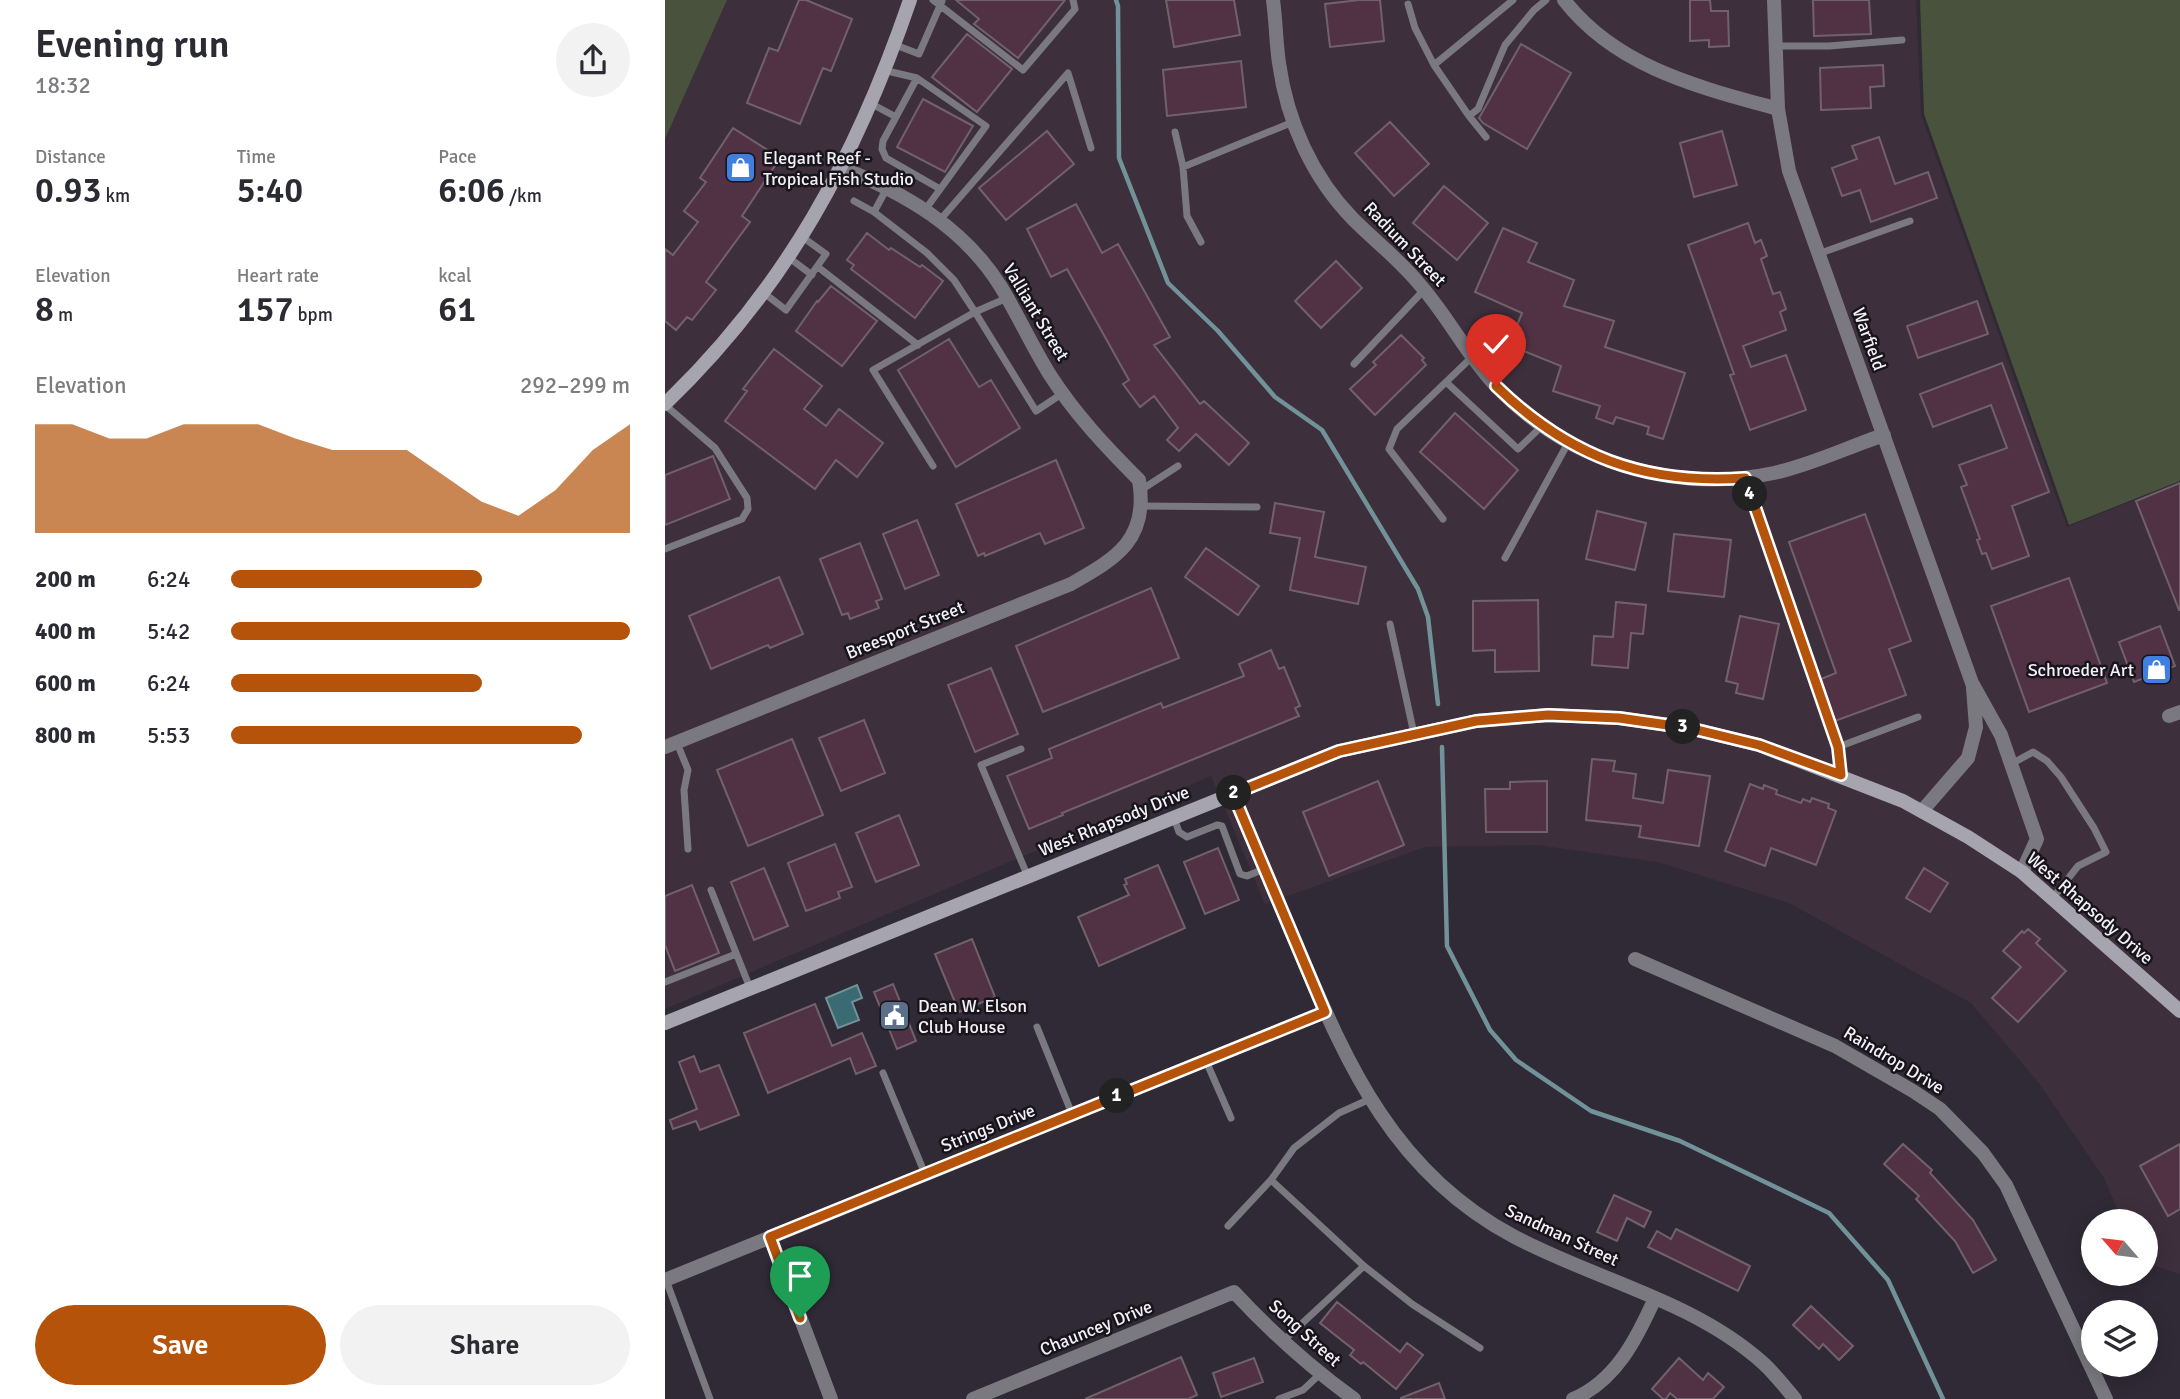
<!DOCTYPE html>
<meta charset="utf-8">
<style>
body{margin:0;font-family:Signika,sans-serif;background:#f2f2f3;color:#2b2b33;height:100vh;display:flex;flex-direction:column;font-size:26px;white-space:nowrap}
*{box-sizing:border-box;margin:0}
p{font-size:23px;color:#7c7c81}
.icon{flex:none;width:38px;height:38px;fill:none;stroke:currentColor;stroke-width:2;stroke-linecap:round;stroke-linejoin:round}
.map{position:relative;flex:1;overflow:hidden}
.sheet{display:flex;flex-direction:column;background:#fff;width:665px}
.sheet>*{flex:none}
.needle{width:46px;rotate:298deg}
.fabs{position:absolute;left:1416px;top:1209px;display:grid;gap:14px}
.fabs a{display:grid;place-items:center;width:77px;height:77px;border-radius:50%;background:#fff;box-shadow:0 4px 18px #0003;font-size:35px}
.pin{position:absolute;display:grid;place-items:center;width:60px;height:60px;color:#fff;margin:-72px -30px;border-radius:50% 50% 50% 0;rotate:-45deg;box-shadow:0 0 7px #0007}
.pin .icon{rotate:45deg}
.km{position:absolute;width:35px;height:35px;margin:-18px;border-radius:50%;background:#222;color:#fff;font-size:19px;line-height:35px;text-align:center}
.round{display:grid;place-items:center;flex:none;width:74px;height:74px;border-radius:37px;background:#f2f2f3}
.head{display:flex;align-items:center;justify-content:space-between;height:119px;padding:0 35px}
h1{font-size:38px;font-weight:600;line-height:52px}
.stats{display:grid;grid-template-columns:repeat(3,1fr);gap:10px;height:119px;padding:7px 35px}
.stats div{display:grid;align-content:center}
.stats b{font-size:35px;font-weight:600}
.stats small{font-size:19px;font-weight:400}
.stats p{font-size:19px}
.chart{height:196px;padding:14px 35px}
.chart p{display:flex;justify-content:space-between}
.chart svg{width:100%;height:126px;margin-top:7px;fill:#b45309;opacity:.7}
.primary-button{display:flex;gap:14px;margin-top:auto;padding:14px 35px}
.primary-button a{flex:1;height:80px;border-radius:42px;background:#b45309;color:#fff;font-size:28px;font-weight:600;line-height:80px;text-align:center}
.primary-button a+a{background:#f2f2f3;color:#2b2b33}
ul{padding:0 35px;list-style:none;font-size:23px}
li{display:grid;grid-template-columns:112px 84px 1fr;align-items:center;height:52px}
li i{height:18px;border-radius:9px;background:#b45309}
main{display:flex;flex:1;min-height:0}
.map>svg:first-child{display:block}
</style>
<main>
<section class="sheet">
<div class="head"><div><h1>Evening run</h1><p>18:32</p></div><a class="round"><svg class="icon" aria-label="share" viewBox="0 0 24 24"><path d="M12 15V3M7 8l5-5 5 5M5 13v7h14v-7"/></svg></a></div>
<div class="stats">
<div><p>Distance</p><b>0.93<small> km</small></b></div>
<div><p>Time</p><b>5:40</b></div>
<div><p>Pace</p><b>6:06<small> /km</small></b></div>
</div>
<div class="stats">
<div><p>Elevation</p><b>8<small> m</small></b></div>
<div><p>Heart rate</p><b>157<small> bpm</small></b></div>
<div><p>kcal</p><b>61</b></div>
</div>
<div class="chart"><p><span>Elevation</span>292–299 m</p>
<svg viewBox="0 0 160 44" preserveAspectRatio="none"><path d="M0 44V6L10 6L20 11L30 11L40 6L50 6L60 6L70 11L80 15L90 15L100 15L110 24L120 33L130 38L140 29L150 15L160 6V44z"/></svg>
</div>
<ul>
<li><b>200 m</b>6:24<i style="width:63%"></i></li>
<li><b>400 m</b>5:42<i style="width:100%"></i></li>
<li><b>600 m</b>6:24<i style="width:63%"></i></li>
<li><b>800 m</b>5:53<i style="width:88%"></i></li>
</ul>
<div class="primary-button"><a>Save</a><a>Share</a></div>
</section>
<div class="map">
<svg width="1515" height="1399" viewBox="0 0 1515 1399">
<rect width="100%" height="100%" fill="#302a36"/>
<!-- commercial -->
<path fill="#3e2f3c" d="M62 0H1251L1256 115 1402 527 1515 482V1274L1481 1263 1480 1222 1457 1221 1439 1178 1373 1082 1306 1003 1124 903 993 862 872 845 760 847 600 904 546 776 0 1009V139Z"/>
<!-- green -->
<path fill="#48523c" d="M0 0H62L0 139Z
M1255 0H1515V481L1404 525 1259 114Z"/>
<!-- water -->
<path fill="#3a6a72" stroke="#72929a" stroke-width="2" d="M192 985 197 998 187 1002 194 1020 173 1028 161 998Z"/>
<g fill="none" stroke-linecap="round" stroke-linejoin="round">
<!-- stream -->
<path stroke="#72929a" stroke-width="4.5" d="M451 0 453 6 454 158 503 283 553 331 610 397 657 430 753 589 763 617 773 704
M777 747 782 946 825 1030 851 1060 926 1111 1015 1141 1164 1213 1223 1280 1278 1399"/>
</g>
<!-- building -->
<path fill="#513245" stroke="#71626a" stroke-width="2" d="M134 0H141L187 19 166 71 158 68 135 124 82 103 104 48 113 51Z
M291 0H400L353 58 309 24 314 19Z
M501 0H569L575 35 509 47Z
M694 0H715L719 41 665 47 660 4Z
M1025 0H1045L1046 11H1063L1064 46 1044 47V40L1025 41Z
M1148 0H1204L1206 34 1149 36Z
M302 34 347 69 312 112 267 77Z
M856 44 906 73 862 149 818 123 814 118Z
M576 61 581 107 502 116 498 70Z
M1218 65 1219 86 1205 87 1206 108 1156 110 1155 68Z
M258 99 308 126 280 172 232 147Z
M725 122 764 164 729 196 690 153Z
M68 128 115 158 77 216 85 222 41 282 51 290 27 320 22 317 11 330 0 321V249L8 255 33 222 19 211 41 182 35 178Z
M382 131 409 164 341 220 314 188Z
M1057 131 1072 185 1029 197 1015 143Z
M1214 137 1230 184 1263 172 1272 198 1206 222 1195 190 1177 196 1167 168 1192 159 1187 146Z
M779 186 823 223 792 260 748 223Z
M411 204 437 253 453 244 505 337 489 345 535 404 539 401 584 443 564 465 531 434 514 451 502 440 513 428 489 396 475 407 458 384 464 380 402 269 386 277 362 229Z
M1083 223 1090 243 1096 240 1102 256 1096 259 1108 294 1115 292 1121 309 1115 312 1121 330 1078 346 1086 367 1121 355 1141 410 1085 430 1065 375 1069 374 1023 245Z
M838 228 872 243 863 262 909 280 899 306 949 321 940 347 1020 373 998 439 982 434 984 427 951 417 948 424 931 418 935 406 888 391 896 366 844 345 857 313 810 292Z
M202 233 224 250 226 248 255 267 257 265 278 281 250 318 186 269 189 265 182 260Z
M671 261 697 288 656 328 630 301Z
M166 286 212 321 177 366 131 331 152 301 153 302Z
M1312 301 1323 334 1253 358 1242 326Z
M736 335 759 358 757 360 761 365 710 415 685 389 711 365 708 362Z
M284 339 314 387 326 380 355 428 291 467 233 370Z
M109 349 157 386 139 409 161 426 174 409 218 443 192 477 171 460 150 489 60 421 82 391 78 389Z
M1337 363 1384 492 1347 506 1364 556 1327 569 1321 553 1317 554 1312 540 1315 539 1296 487 1302 485 1294 465 1342 448 1326 405 1268 427 1255 394Z
M790 413 853 470 819 509 755 452Z
M48 456 65 499 0 525V475Z
M391 460 419 528 380 544 375 533 320 556 319 553 313 556 291 504Z
M1515 483V610H1514L1471 501Z
M610 503 659 512 650 557 701 567 693 604 625 590 635 538 605 533Z
M932 511 981 523 970 570 921 559Z
M1200 514 1246 641 1224 649 1241 695 1170 721 1156 679 1171 673 1124 542Z
M252 520 274 575 240 589 218 534Z
M1009 534 1066 540 1059 597 1003 591Z
M195 543 217 599 211 601 214 608 185 619 183 613 177 615 155 559Z
M541 548 594 586 573 615 520 577Z
M114 577 138 634 105 648 103 645 46 669 24 616Z
M1404 578 1442 683 1364 712 1326 606Z
M486 588 514 658 378 712 351 646Z
M873 600 874 671 830 672V650L808 651V601Z
M951 602 981 605 978 634 966 633 963 668 927 665 929 636 948 637Z
M1075 616 1114 624 1098 699 1071 693 1073 684 1061 681Z
M1495 626 1510 666 1469 682 1454 642Z
M606 650 614 669 619 667 635 706 630 708 634 716 397 813 398 815 364 829 342 776 387 758 384 749 496 703 498 708 579 676 574 664Z
M326 668 353 734 310 752 283 685Z
M199 720 220 773 176 791 154 738Z
M127 739 158 815 83 846 52 770Z
M927 759 950 761 948 771 971 774 968 798 998 803 1003 770 1045 776 1034 846 974 837 976 826 921 820Z
M713 781 739 845 664 876 638 812Z
M882 781V832H821L820 789H845V782Z
M1085 784 1098 789 1099 785 1112 790 1111 794 1136 803 1138 799 1145 802 1147 798 1164 804 1163 808 1171 811 1151 865 1106 848 1100 866 1060 851Z
M234 815 254 865 211 882 191 833Z
M170 844 187 887 173 892 175 898 141 911 123 863Z
M553 848 574 900 540 914 519 862Z
M493 865 520 928 434 966 413 917 464 895 459 885 462 884 460 879Z
M99 868 123 926 89 940 66 882Z
M1259 868 1283 883 1265 912 1241 898Z
M27 885 54 953 10 971 0 945V896Z
M1363 929 1375 939 1371 943 1374 946 1401 971 1353 1022 1327 998 1356 967 1338 951 1357 931 1359 933Z
M307 939 330 997 294 1012 270 954Z
M228 984 251 1041 232 1049 209 992Z
M150 1004 167 1046 197 1033 211 1066 191 1074 185 1058 103 1093 79 1033Z
M29 1056 35 1072 54 1065 74 1115 35 1130 31 1121 8 1129 5 1120 32 1109 14 1062Z
M1238 1144 1267 1170 1265 1173 1308 1220 1331 1260 1308 1273 1290 1241 1251 1199 1254 1196 1219 1164Z
M1515 1144V1209L1503 1216 1475 1166Z
M949 1195 986 1212 979 1227 962 1218 952 1241 932 1232Z
M1011 1229 1085 1266 1073 1291 983 1247 992 1231 1006 1239Z
M672 1302 735 1352 742 1343 758 1355 731 1389 698 1362 696 1364 685 1355 689 1350 655 1323Z
M1146 1306 1188 1346 1174 1360 1158 1344 1154 1349 1128 1325Z
M516 1357 532 1395 523 1399H420Z
M589 1358 598 1382 556 1397 548 1373Z
M1014 1358 1038 1380 1043 1373 1059 1387 1048 1399H1012L1005 1393 1001 1399H998L987 1389Z
M774 1383 780 1399H736V1398Z"/>
<g fill="none" stroke-linecap="round" stroke-linejoin="round">
<!-- lane -->
<path stroke="#7a7980" stroke-width="7" d="M268 0 358 70 410 9 408 0
M743 4 750 28 769 65 848 0
M228 44 254 54 277 1
M1111 46H1164L1237 40
M769 65 804 116 813 109 840 45 869 10 881 0
M218 70 252 78 321 126 260 210
M252 78 218 141 217 149 221 158 275 189
M205 103 231 117
M804 116 821 137
M510 132 518 167 522 216 536 242
M518 167 628 122
M189 201 209 212 222 188
M209 212 262 253 289 280 310 312 208 370 268 466
M275 220 403 73 426 148
M1153 254 1245 221
M123 257 147 275
M153 267 253 345
M99 293 121 310 161 254 136 236
M342 298 310 312 371 411 398 393
M807 357 781 382 853 449 877 426
M689 364 759 290
M0 405 50 448 82 498 83 509 77 519 0 549
M1080 478 1173 747 1176 775
M476 490 513 466
M476 506 592 507
M778 519 724 449 732 429 781 382
M840 558 903 443
M725 624 749 734
M12 743 23 770 19 790 23 849
M1173 747 1253 717
M356 749 316 765 363 877
M1346 764 1368 752 1382 761 1396 777 1429 828 1441 852 1413 866 1387 899
M509 818 514 832 522 837 552 825 557 826 575 874 582 876 599 869
M46 890 85 988
M0 982 71 954
M372 1027 407 1114
M541 1061 566 1118
M218 1073 260 1174
M563 1226 606 1180
M699 1266 747 1304 815 1348
M1 1280 45 1399
M618 1341 699 1266 606 1180 629 1148 674 1113 705 1099
M614 1399 638 1390 655 1374"/>
<!-- street -->
<path stroke="#7a7980" stroke-width="14" d="M608 0C611 21 611 43 614 63 622 121 647 177 688 219 711 242 736 261 756 286 784 318 803 357 832 387 904 462 1008 494 1109 473 1146 465 1183 447 1219 435
M899 0C952 68 1034 87 1113 109
M1109 0 1113 109 1124 171 1307 683 1336 735 1372 839 1357 872
M1504 716 1515 712
M0 747 406 584C452 558 484 539 474 480 441 447 410 414 385 375 367 346 353 315 336 287 299 227 239 193 177 168
M568 794C590 846 612 898 634 950 683 1067 730 1173 848 1236 930 1280 1028 1300 1098 1363 1110 1374 1120 1387 1130 1399
M1257 811 1303 758 1311 727 1308 688
M970 959 1170 1046 1248 1091 1275 1109 1318 1153 1341 1185 1441 1399
M105 1237 166 1399
M0 1280 660 1012
M308 1399 569 1292C606 1332 645 1367 689 1399
M908 1399C951 1381 972 1338 990 1298"/>
<!-- secondary -->
<path stroke="#a5a4af" stroke-width="14" d="M0 404C121 288 191 158 245 0
M0 1023 674 751 812 721 883 715 954 718 1024 728 1094 745 1238 801 1303 837 1357 872 1515 1011"/>
</g>
<g fill="none" stroke-linecap="round" stroke-linejoin="round">
<defs>
<path id="route" d="M135 1318 105 1237 660 1012 568 794 674 751 811 721 883 715 954 718 1024 728 1094 745 1176 775 1173 747 1080 478C979 485 903 456 831 386"/>
</defs>
<!-- route casing -->
<use href="#route" stroke="#fff" stroke-width="14"/>
<!-- route -->
<use href="#route" stroke="#b45309" stroke-width="9"/>
</g>
<!-- icons -->
<defs>
<symbol id="shop-square" viewBox="-11 -11 22 22"><rect x="-9" y="-9" width="18" height="18" rx="4" fill="#3f7fe0" stroke="#17141a"/><path d="M-5-2.5h2.3a2.7 3.5 0 0 1 5.4 0H5L5.5 6h-11ZM-1.5-2.5h3a1.5 2.3 0 0 0-3 0Z" fill="#fff"/></symbol>
<symbol id="civic-square" viewBox="-11 -11 22 22"><rect x="-9" y="-9" width="18" height="18" rx="4" fill="#5c6f8a" stroke="#17141a"/><path d="M-.6-6.5H3V-4.5H.6V-3L4-1V1h2V6H-6V1h2V-1L-.6-3ZM-1.2 2.5V6h2.4V2.5Z" fill="#fff"/></symbol>
</defs>
<g fill-rule="evenodd">
<use href="#shop-square" x="58" y="150" width="35" height="35"/>
<use href="#shop-square" x="1474" y="652" width="35" height="35"/>
<use href="#civic-square" x="212" y="998" width="35" height="35"/>
</g>
<g text-anchor="middle" stroke-width="5" stroke-linejoin="round" paint-order="stroke">
<!-- poi labels -->
<g font-size="18" fill="#f4f0f8" stroke="#17141a" text-anchor="start">
<text x="98" y="164">Elegant Reef -<tspan x="98" dy="21">Tropical Fish Studio</tspan></text>
<text x="1469" y="676" text-anchor="end">Schroeder Art</text>
<text x="253" y="1012">Dean W. Elson<tspan x="253" dy="21">Club House</tspan></text>
</g>
<!-- street labels -->
<g font-size="18" fill="#f4f0f8" stroke="#17141a">
<text transform="translate(740 244) rotate(46)" y="6">Radium Street</text>
<text transform="translate(371 312) rotate(59)" y="6">Valliant Street</text>
<text transform="translate(1204 339) rotate(70)" y="6">Warfield</text>
<text transform="translate(240 630) rotate(-22)" y="6">Breesport Street</text>
<text transform="translate(449 821) rotate(-22)" y="6">West Rhapsody Drive</text>
<text transform="translate(1425 908) rotate(41)" y="6">West Rhapsody Drive</text>
<text transform="translate(1229 1060) rotate(31)" y="6">Raindrop Drive</text>
<text transform="translate(323 1128) rotate(-22)" y="6">Strings Drive</text>
<text transform="translate(897 1235) rotate(25)" y="6">Sandman Street</text>
<text transform="translate(431 1328) rotate(-22)" y="6">Chauncey Drive</text>
<text transform="translate(640 1333) rotate(42)" y="6">Song Street</text>
</g>
</g>
</svg>
<div class="fabs">
<a><svg class="needle" viewBox="-14 -14 28 28"><path d="M0-13l5 13h-10z" fill="#e53935"/><path d="M0 13l5-13h-10z" fill="#7c7c81"/></svg></a>
<a><svg class="icon" aria-label="layers" viewBox="0 0 24 24"><path d="M12 4l9 5-9 5-9-5zM3 14l9 5 9-5"/></svg></a>
</div>
<div class="pin" style="left:135px;top:1318px;background:#1e9e55"><svg class="icon" aria-label="arrive" viewBox="0 0 24 24"><path d="M6 21V4h12l-3 4 3 4H6"/></svg></div>
<div class="pin" style="left:831px;top:386px;background:#d93025"><svg class="icon" aria-label="check" viewBox="0 0 24 24"><path d="M5 12l5 5 9-10"/></svg></div>
<b class="km" style="left:452px;top:1096px">1</b>
<b class="km" style="left:569px;top:793px">2</b>
<b class="km" style="left:1018px;top:727px">3</b>
<b class="km" style="left:1085px;top:494px">4</b>
</div>
</main>
